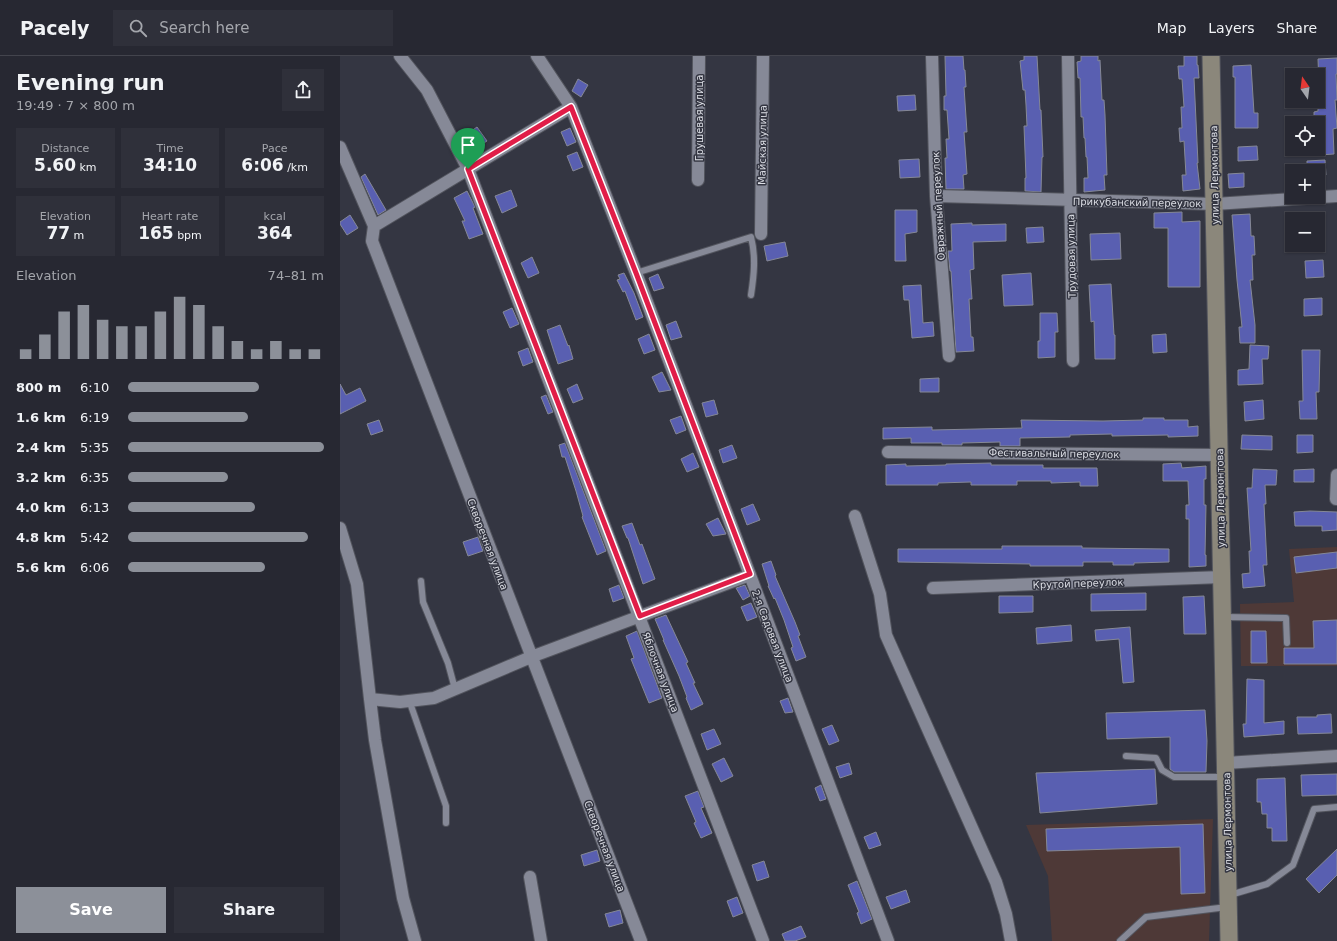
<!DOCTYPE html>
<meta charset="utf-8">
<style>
body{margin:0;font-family:"DejaVu Sans",sans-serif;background:#2f303a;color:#f1f3f6;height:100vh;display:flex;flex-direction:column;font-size:15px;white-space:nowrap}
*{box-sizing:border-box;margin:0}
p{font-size:13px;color:#a4a6ac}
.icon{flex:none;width:22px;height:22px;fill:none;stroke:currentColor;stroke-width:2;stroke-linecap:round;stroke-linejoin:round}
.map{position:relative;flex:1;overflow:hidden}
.drawer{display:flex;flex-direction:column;background:#272832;width:340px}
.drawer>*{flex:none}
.needle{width:26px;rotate:346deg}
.fabs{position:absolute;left:945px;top:12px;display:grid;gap:8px}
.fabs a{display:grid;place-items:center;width:40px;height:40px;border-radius:0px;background:#272832;box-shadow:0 1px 3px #0004,0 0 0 1px #43444d;font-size:20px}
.pin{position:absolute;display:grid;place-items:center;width:34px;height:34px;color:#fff;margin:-41px -17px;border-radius:50% 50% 50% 0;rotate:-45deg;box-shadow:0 0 4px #0007}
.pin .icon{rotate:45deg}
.round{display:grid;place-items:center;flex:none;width:42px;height:42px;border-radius:0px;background:#2f303a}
.headline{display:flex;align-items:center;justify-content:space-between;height:68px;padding:0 16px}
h1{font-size:22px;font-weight:800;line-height:30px}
.figures{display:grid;grid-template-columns:repeat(3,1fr);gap:6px;height:68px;padding:4px 16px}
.figures div{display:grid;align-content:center;border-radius:0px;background:#2f303a;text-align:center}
.figures b{font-size:17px;font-weight:800}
.figures small{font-size:11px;font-weight:400}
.figures p{font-size:11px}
.chart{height:112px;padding:8px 16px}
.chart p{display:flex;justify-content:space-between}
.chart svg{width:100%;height:72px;margin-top:4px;stroke:#8c9099;stroke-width:6}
.primary-button{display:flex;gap:8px;margin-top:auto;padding:8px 16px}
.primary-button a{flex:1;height:46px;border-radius:0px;background:#8c9099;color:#fff;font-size:16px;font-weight:800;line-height:46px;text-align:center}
.primary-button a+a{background:#2f303a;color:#f1f3f6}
ul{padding:0 16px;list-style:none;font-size:13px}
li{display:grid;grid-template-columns:64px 48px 1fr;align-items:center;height:30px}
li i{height:10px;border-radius:5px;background:#8c9099}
header{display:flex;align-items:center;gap:24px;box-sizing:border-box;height:56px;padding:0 20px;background:#272832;border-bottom:1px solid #43444d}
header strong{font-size:19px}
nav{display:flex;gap:22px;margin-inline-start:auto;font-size:14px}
.search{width:280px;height:36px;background:#2f303a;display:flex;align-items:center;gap:10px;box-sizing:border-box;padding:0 14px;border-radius:0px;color:#a4a6ac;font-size:15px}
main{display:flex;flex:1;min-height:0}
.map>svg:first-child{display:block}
</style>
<header>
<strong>Pacely</strong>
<div class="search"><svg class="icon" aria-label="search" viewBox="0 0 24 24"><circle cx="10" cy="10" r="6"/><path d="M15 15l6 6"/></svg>Search here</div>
<nav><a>Map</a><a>Layers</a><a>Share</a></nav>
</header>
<main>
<section class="drawer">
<div class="headline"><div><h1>Evening run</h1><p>19:49 · 7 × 800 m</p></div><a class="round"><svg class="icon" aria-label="share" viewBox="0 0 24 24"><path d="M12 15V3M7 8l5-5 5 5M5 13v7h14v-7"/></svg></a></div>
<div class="figures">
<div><p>Distance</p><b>5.60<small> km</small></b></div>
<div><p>Time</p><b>34:10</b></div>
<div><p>Pace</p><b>6:06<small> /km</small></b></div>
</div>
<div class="figures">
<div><p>Elevation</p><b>77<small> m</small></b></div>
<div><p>Heart rate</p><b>165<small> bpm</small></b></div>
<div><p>kcal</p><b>364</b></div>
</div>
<div class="chart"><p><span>Elevation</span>74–81 m</p>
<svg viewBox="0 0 160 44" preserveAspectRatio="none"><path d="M5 44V38M15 44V29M25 44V15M35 44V11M45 44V20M55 44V24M65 44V24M75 44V15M85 44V6M95 44V11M105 44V24M115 44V33M125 44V38M135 44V33M145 44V38M155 44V38"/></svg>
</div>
<ul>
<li><b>800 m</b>6:10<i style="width:67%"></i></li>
<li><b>1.6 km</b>6:19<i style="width:61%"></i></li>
<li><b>2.4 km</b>5:35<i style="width:100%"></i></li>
<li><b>3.2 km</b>6:35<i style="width:51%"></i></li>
<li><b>4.0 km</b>6:13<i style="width:65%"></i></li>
<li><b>4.8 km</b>5:42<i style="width:92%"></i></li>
<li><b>5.6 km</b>6:06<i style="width:70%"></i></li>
</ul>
<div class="primary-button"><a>Save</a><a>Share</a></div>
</section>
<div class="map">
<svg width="997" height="885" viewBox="0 0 997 885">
<rect width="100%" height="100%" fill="#343642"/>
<!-- industrial -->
<path fill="#4e3937" d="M997 491V610H901L900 548 954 546 949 493Z
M873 763 869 885H712L708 820 686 769Z"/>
<!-- building -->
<path fill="#595fb1" stroke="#858896" d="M605 0H623L624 14H625L626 31H624L627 76H624L627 118 623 119 624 133H606L605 102H607L606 83H609L607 54H604V40H606Z
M684 0H697L700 54H701L703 101H702L701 136 685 135V122H686L684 70H687L686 49 685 34H683L680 5 684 4Z
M741 0H758V5L760 4 762 44H764L765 59 767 119H764L765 134 744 136V122H748L747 101H746L745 82H744L743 61H741L740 22H738L737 6 741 5Z
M844 0H857V9H858L859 22H854L858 107H857L860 133 843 135 842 119H846L844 85 840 86 839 72H842L841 51H844L842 23H839L838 10H844Z
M997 2V18H996L997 44H995L997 72 993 73 994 98 979 99 978 67H974V56L978 55V30H979L978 3Z
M911 9 914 57H918V72H895V21H893V10Z
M238 23 248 29 241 41 232 35Z
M575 39 576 54 558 55 557 40Z
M137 71 147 85 136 92 127 78Z
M230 72 236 86 227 90 221 76Z
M917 90 918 104 898 105V91Z
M237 96 243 111 233 115 227 100Z
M579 103 580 121 560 122 559 104Z
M985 104 986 119 978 120V115H967V105Z
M904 117V131L889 132 888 118Z
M25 118 46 154 38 159 21 121Z
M171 134 177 150 162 157 155 140Z
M127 135 135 151 133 152 143 178 129 183 122 165H125L114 142Z
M555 154H577V176L565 178 566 205H555Z
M842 156V166L860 165V231H828V172H814V157Z
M910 158 911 180H914L915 199H912L913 224H910L915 269V287H900L899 271H902L897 224 892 159Z
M10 159 18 172 7 179 0 168V166Z
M632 167V169L666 168V185L633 186 634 213 630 214 632 243H629L631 281H633L634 295 616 296 611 215H610L608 195H612L611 168Z
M703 171 704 186 687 187 686 172Z
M780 177 781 203 751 204 750 178Z
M445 186 448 200 427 205 424 190Z
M192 201 199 217 188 222 181 207Z
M983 204 984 221 966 222 965 205Z
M284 217 294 237 303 261 296 264 285 235 283 236 277 224 280 223 278 219Z
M691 217 693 249 664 250 662 219Z
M318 218 324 232 314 235 309 222Z
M771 228 774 279H775V303H755L754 265 751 266 749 229Z
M581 229 583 267 593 266 594 280 572 282 569 244H564L563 230Z
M982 242V259L964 260V243Z
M172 252 179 268 170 272 163 256Z
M700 257H717L718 276H715V301L698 302V285H700Z
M336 265 342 281 331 284 326 269Z
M220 269 228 290 229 289 233 303 218 308 207 274Z
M309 278 315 294 304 298 298 283Z
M826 278 827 296 813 297 812 279Z
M910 289 929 290 928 303H922L923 328 898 329V314L909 313Z
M188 292 193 306 183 310 178 296Z
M962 294H980L979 336H976L977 363H960L959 345H963Z
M322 316 331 334 319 336 312 321Z
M599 322V336H580V323Z
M0 328 6 339 20 332 26 345 0 358Z
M237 328 243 343 233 347 227 333Z
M206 339 213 356 208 358 201 341Z
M374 344 378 358 366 361 362 347Z
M923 344 924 363 905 365 904 346Z
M341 360 346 374 336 378 330 364Z
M803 362H824V364H848V371L858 370V380L828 381V379L772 380V378L730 379V381L680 382V390H660V386L622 387V389H602V387H571V382L543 383V372L592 371V374L682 372 681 364 763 365 803 364Z
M39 364 43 375 31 379 27 368Z
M902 379 932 380V394L901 393Z
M957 379H973V396L957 397Z
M225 387 266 495 257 499 242 461 243 460 236 435 225 401H222L219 389Z
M392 389 397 402 383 407 379 394Z
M353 397 359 411 347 416 341 403Z
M651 407V409H703V412H757L758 430H740V426L711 427V425H677V429H631V426L598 427V429H546V409L566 408V410L606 409V408Z
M841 407 842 412 866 410V423H864V449H866L865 499H866V510L849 511V463H846V449H849L848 425H823V408Z
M913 413 937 414 936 429H925L926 448H924L927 509H923L925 530 903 532 902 518 910 517 909 495H911L907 432H912Z
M974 413V426H954V414Z
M413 448 420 464 407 469 401 453Z
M970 455 997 456V474L982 475V470H955L954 456Z
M378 462 386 478 373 480 366 468Z
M292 467 300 489 302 488 315 523 303 528 288 482H287L282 470Z
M138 481 143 495 128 500 123 486Z
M662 490H742V492L829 493V506L794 507V509H773V506H743V510H690V508L558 506V493H662Z
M997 496V512L956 517 954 501Z
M431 505 436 519 435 520 455 566 460 579 458 580 466 601 456 605 451 592 453 591 444 564 435 542 434 543 428 530H429L422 508Z
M279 529 284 542 273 546 269 533Z
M405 529 410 540 403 544 396 532Z
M806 537V554L751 555V538Z
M659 540H693V556L659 557Z
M864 540 866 578H844L843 541Z
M411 547 417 561 407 565 401 551Z
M326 559 348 606 346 607 355 627H353L363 648 351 654 346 642 347 641 339 620 323 584H324L315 563Z
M997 564V608H944V592H974L973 565Z
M731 569 732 585 697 588 696 572Z
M790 571 794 626 783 627 779 583 756 585 755 574Z
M297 575 322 642 309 647 291 603 294 602 286 580Z
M911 575H926L927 607H911Z
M907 623 924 624V667L944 665V678L904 681 903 668H906Z
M448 642 453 656 445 657 440 645Z
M865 654 867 685 866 716H834L830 713V681L767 683 766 657Z
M991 658 992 677 958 678 957 661H977V659Z
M492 669 499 685 489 689 482 673Z
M374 673 381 688 367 694 361 678Z
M384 702 393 720 381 726 372 708Z
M509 707 512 718 500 722 496 711Z
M815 713 817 748 700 757 696 717Z
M997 718V739L962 740 961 719Z
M945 722 947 785H932V772H927V758H922L921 746H917V723Z
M481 729 486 743 480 745 475 732Z
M358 735 364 751 361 752 372 777 361 782 354 767 356 766 345 740Z
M863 768 865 837 841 838 840 791 707 795 706 773Z
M536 776 541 789 529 793 524 781Z
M997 793V819L979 837 966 823Z
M257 794 260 805 244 810 241 799Z
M424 805 429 821 417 825 412 809Z
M517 825 532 863 521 868 517 857 519 856 508 829Z
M566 834 570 846 551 853 546 841Z
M397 841 403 857 393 861 387 845Z
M280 854 283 867 269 871 265 858Z
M461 870 466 881 455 885H445L442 878Z"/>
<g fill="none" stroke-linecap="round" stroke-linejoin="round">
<defs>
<path id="lane" d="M296 217 411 181C416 201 414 219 411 239
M81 525 83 546 108 607 115 633
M883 561 946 562 947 587
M69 644 106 750V767
M786 700 816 702 822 714 834 721H885
M890 839 927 828 953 809 974 753 997 751
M780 885 806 861 887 851"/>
<path id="street" d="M60 0 87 34 128 113 423 885
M197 0 231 51 296 217 548 885
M592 0 596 140 609 300
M728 0 733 305
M0 91 34 170 32 185 301 885
M358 124 359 0
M596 140 875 148 997 140
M34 170 231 51
M421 178 423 0
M548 396 880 399
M997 419 996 443H997
M515 460 540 538 546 579 656 826 666 858 671 885
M0 472 17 528 30 643 60 646 94 642 191 601 410 519
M593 532 882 521
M30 643 35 684 63 842 75 885
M886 707 997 700
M190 821 201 885"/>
<path id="secondary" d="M871 0 889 885"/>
</defs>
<!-- lane casing -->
<use href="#lane" stroke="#52545d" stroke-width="8"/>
<!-- street casing -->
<use href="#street" stroke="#52545d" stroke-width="14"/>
<!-- secondary casing -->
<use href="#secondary" stroke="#52545d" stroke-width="19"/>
<!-- lane -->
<use href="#lane" stroke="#868997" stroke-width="6"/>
<!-- street -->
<use href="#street" stroke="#868997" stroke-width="12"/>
<!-- secondary -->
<use href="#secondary" stroke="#8b877b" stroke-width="17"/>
</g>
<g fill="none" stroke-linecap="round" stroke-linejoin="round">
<defs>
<path id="route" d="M231 51 296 217 410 518 300 560 128 113Z"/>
</defs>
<!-- route casing -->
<use href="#route" stroke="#fff" stroke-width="8"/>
<!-- route -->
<use href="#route" stroke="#e11d48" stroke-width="5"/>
</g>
<g text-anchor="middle" stroke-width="3" stroke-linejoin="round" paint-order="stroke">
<!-- street labels -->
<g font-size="10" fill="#dcdee5" stroke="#343642">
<text transform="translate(359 62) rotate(-90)" y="4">Грушевая улица</text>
<text transform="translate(422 89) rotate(-89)" y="4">Майская улица</text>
<text transform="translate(874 119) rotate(-91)" y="4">улица Лермонтова</text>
<text transform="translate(797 146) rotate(1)" y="4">Прикубанский переулок</text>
<text transform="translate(598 150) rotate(-93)" y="4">Овражный переулок</text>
<text transform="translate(731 200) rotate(-91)" y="4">Трудовая улица</text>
<text transform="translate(714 397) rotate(1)" y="4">Фестивальный переулок</text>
<text transform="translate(880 442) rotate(-91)" y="4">улица Лермонтова</text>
<text transform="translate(148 488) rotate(69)" y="4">Скворечная улица</text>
<text transform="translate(738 527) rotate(-2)" y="4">Крутой переулок</text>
<text transform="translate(433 580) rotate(69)" y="4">2-я Садовая улица</text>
<text transform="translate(321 616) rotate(69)" y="4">Яблочная улица</text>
<text transform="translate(887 766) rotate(-91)" y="4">улица Лермонтова</text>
<text transform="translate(265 790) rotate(69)" y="4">Скворечная улица</text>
</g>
</g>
</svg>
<div class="fabs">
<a><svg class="needle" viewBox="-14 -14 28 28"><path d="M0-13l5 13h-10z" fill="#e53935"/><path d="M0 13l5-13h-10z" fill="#a4a6ac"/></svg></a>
<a><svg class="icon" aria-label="locate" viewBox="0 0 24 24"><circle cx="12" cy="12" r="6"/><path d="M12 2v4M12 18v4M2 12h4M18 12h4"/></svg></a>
<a>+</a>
<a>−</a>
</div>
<div class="pin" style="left:128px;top:113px;background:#1e9e55"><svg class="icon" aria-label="arrive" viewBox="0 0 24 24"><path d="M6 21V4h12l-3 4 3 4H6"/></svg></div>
</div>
</main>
